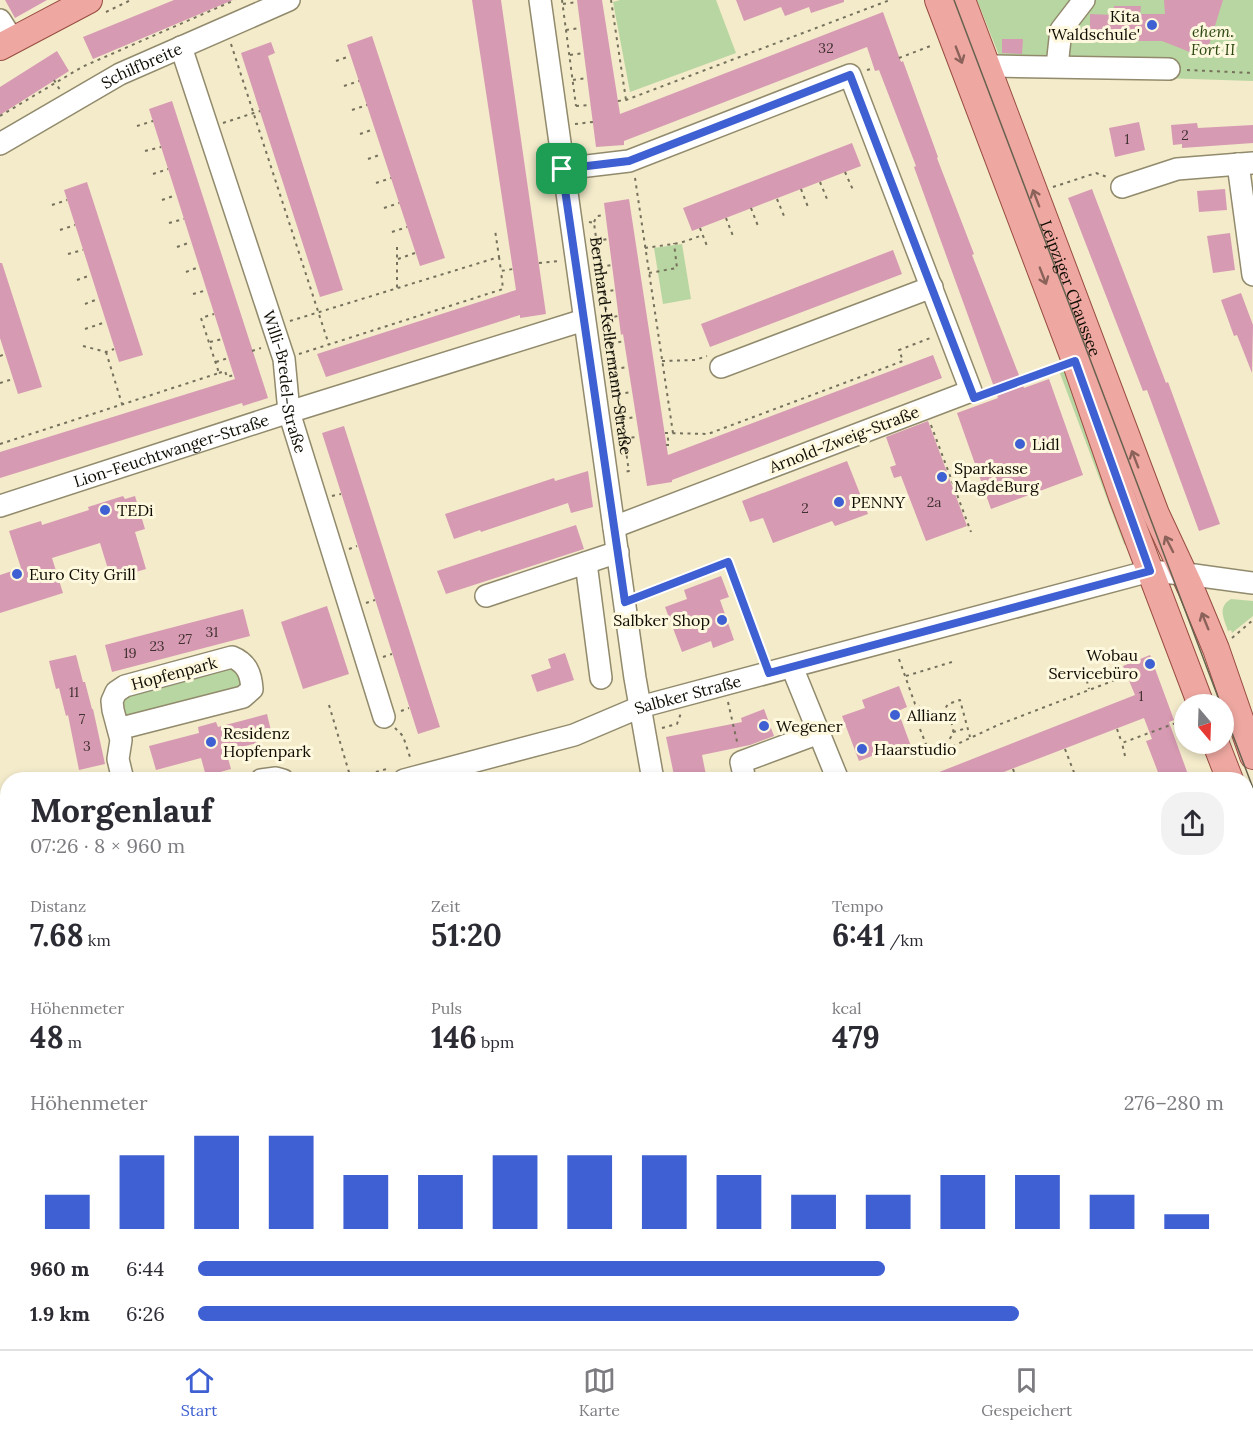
<!DOCTYPE html>
<html lang="de">
<meta charset="utf-8">
<style>
body{margin:0;font-family:Lora,serif;background:#f2f2f3;color:#2b2b33;height:100vh;display:flex;flex-direction:column;font-size:22px;white-space:nowrap}
*{box-sizing:border-box;margin:0}
p{font-size:20px;color:#7c7c81}
.icon{flex:none;width:33px;height:33px;fill:none;stroke:currentColor;stroke-width:2;stroke-linecap:round;stroke-linejoin:round}
.map{position:relative;flex:1;overflow:hidden}
.side{position:absolute;left:0px;top:772px;width:1254px;height:578px;display:flex;flex-direction:column;background:#fff;border-radius:24px 24px 0 0;box-shadow:0 3px 9px #0003}
.side>*{flex:none}
.needle{width:39px;rotate:161deg}
.tools{position:absolute;left:1174px;top:694px;display:grid;gap:12px}
.tools a{display:grid;place-items:center;width:60px;height:60px;border-radius:50%;background:#fff;box-shadow:0 3px 9px #0003;font-size:30px}
.pin{position:absolute;display:grid;place-items:center;width:51px;height:51px;color:#fff;margin:-26px;border-radius:12px;box-shadow:0 3px 9px #0006}
.round{display:grid;place-items:center;flex:none;width:63px;height:63px;border-radius:24px;background:#f2f2f3}
.summary{display:flex;align-items:center;justify-content:space-between;height:102px;padding:0 30px}
h1{font-size:33px;font-weight:700;line-height:45px}
.metrics{display:grid;grid-template-columns:repeat(3,1fr);gap:9px;height:102px;padding:6px 30px}
.metrics div{display:grid;align-content:center}
.metrics b{font-size:30px;font-weight:700}
.metrics small{font-size:16px;font-weight:400}
.metrics p{font-size:16px}
.chart{height:168px;padding:12px 30px}
.chart p{display:flex;justify-content:space-between}
.chart svg{width:100%;height:108px;margin-top:6px;stroke:#3e60d2;stroke-width:6}
ul{padding:0 30px;list-style:none;font-size:20px}
li{display:grid;grid-template-columns:96px 72px 1fr;align-items:center;height:45px}
li i{height:15px;border-radius:8px;background:#3e60d2}
.dock{display:flex;justify-content:space-around;align-items:center;height:84px;border-top:2px solid #e1e1e2;background:#fff;font-size:16px;color:#7c7c81}
.dock a{display:grid;justify-items:center;gap:3px}
.dock .active{color:#3e60d2}
.map>svg:first-child{display:block}
</style>
<div class="map">
<svg width="1253" height="1349" viewBox="0 0 1253 1349">
<rect width="100%" height="100%" fill="#f3ebca"/>
<!-- green -->
<path fill="#b8d6a1" d="M620 0H716L736 53 630 92 613 2Z
M977 0H1253V81L1006 73Z
M682 244 691 299 663 304 654 248Z
M1067 365 1132 550 1124 544 1058 368Z
M1231 599 1253 601V616L1232 633 1231 630 1228 631C1224 619 1217 607 1231 599Z
M231 665 242 666 246 687 127 719 123 715 122 698Z
M1253 1281V1349H1101L1098 1343 1246 1342 1247 1284Z
M906 1342H1041L1046 1349H902Z"/>
<!-- building -->
<path fill="#d79ab3" d="M5 0H47L15 18Z
M174 0H233L93 59 83 37Z
M472 0H501L546 314 520 318V315L326 377 317 354 516 290Z
M577 0H602L620 114 883 12 901 62 903 61 938 157 937 158 974 254 972 255 1024 388 1049 379 1083 475 991 509 957 413 998 398 914 167 916 166 879 70 875 71 867 47 624 141V145L596 147Z
M736 0H844V2L811 13 809 7 785 16 781 7 744 21Z
M1164 0H1223L1205 58 1162 41H1090V14L1114 15V6H1141L1140 14H1165Z
M372 36 445 258 420 266 347 45Z
M1002 39H1023L1022 54 1002 53Z
M271 42 275 53 268 56 343 290 320 297 241 53Z
M57 51 69 71 0 115V87Z
M172 101 268 398 243 406 242 403 0 478V452L235 379 149 109Z
M1139 122 1145 150 1115 157 1109 128Z
M1197 123 1198 128 1253 125V143L1182 148V144L1173 145 1171 125Z
M852 143 861 166 692 231 683 208Z
M87 182 143 355 119 362 64 190Z
M1092 189 1166 383 1168 382 1220 524 1199 531 1147 390 1143 391 1068 198Z
M1225 189 1227 210 1199 212 1197 191Z
M629 199 668 455 933 355 942 378 672 480V482L647 486 623 334 621 335 604 203Z
M1230 233 1235 270 1213 273 1207 236Z
M893 250 902 274 710 347 701 324Z
M0 263H2L42 387 18 394 0 338Z
M1241 293 1253 325 1252 373 1237 335 1234 336 1221 300Z
M928 421 967 526 926 541 901 476 894 478 890 467 896 465 886 437Z
M344 426 440 727 418 734 322 433Z
M847 461 868 514 835 526 832 521 773 543 763 518 750 522 742 501Z
M588 471 593 507 571 513 568 503 481 532 480 530 454 539 445 514 554 478 555 481Z
M123 496 125 499 135 496 145 529 135 532 146 569 111 579 100 543 52 558 63 593 0 613V575L21 568 9 531 41 521 42 525 89 510 88 507Z
M576 525 584 549 446 594 437 571Z
M721 576 729 597 720 600 734 640 713 648 711 641 682 652 665 607 687 599 684 590Z
M327 606 349 674 303 689 281 622Z
M243 609 250 636 112 672 105 645Z
M565 653 574 680 537 692 531 675 551 668 548 659Z
M76 655 83 682H85L92 709H93L105 764 79 770 68 715 66 716 59 688 56 689 49 661Z
M1150 655 1174 720 1169 722 1190 780H1161L1146 741 1152 739 1144 718 983 780H919L1135 695 1123 666Z
M899 686 907 707 898 711 912 749 893 756 890 749 859 761 842 716 865 708 862 700Z
M764 709 774 736 750 745 702 755 707 780H675L666 737 742 722 741 718Z
M267 714 273 739 226 751 231 769 206 776 201 758 156 770 149 746 199 733 198 727 216 722 218 727Z"/>
<g fill="none" stroke-linecap="round" stroke-linejoin="round">
<defs>
<g id="minor">
<path d="M540 0 635 678 653 780"/>
<path d="M0 20 12 39"/>
<path id="s2" d="M181 47 284 359 289 412 384 717"/>
<path d="M1057 66 1061 30 1084 0"/>
<path d="M987 69 994 66 1169 69"/>
<path id="s3" d="M0 144 120 74 289 0"/>
<path d="M1238 164 1253 275"/>
<path d="M562 169 629 161 850 75 971 391 614 527"/>
<path d="M1122 187 1177 169 1253 163"/>
<path d="M721 367 932 287"/>
<path id="s4" d="M0 506 289 412 584 320"/>
<path d="M586 563 601 678"/>
<path d="M486 596 618 552"/>
<path d="M792 667 838 780"/>
<path d="M118 729 243 697 252 689C251 674 247 663 232 657L125 686 116 692 112 701 113 710 121 740 118 759 123 780"/>
<path d="M261 780 276 778 283 780"/>
<path id="s5" d="M404 780 574 735 640 707 1150 571 1194 575 1253 583"/>
<path d="M745 780 741 762 819 733"/>
<path d="M0 887 8 885"/>
<path d="M0 1022 8 1069"/>
<path d="M50 1342 51 1349"/>
<path d="M767 1342 769 1349"/>
<path d="M841 1342 842 1349"/>
<path d="M1084 1342 1086 1349"/>
</g>
<g id="major">
<path d="M938 0 1075 361 1122 497 1201 705"/>
<path id="s6" d="M962 0 1156 514 1191 589 1216 649 1253 756"/>
<path d="M0 47 89 0"/>
<path d="M1216 744 1230 780"/>
<path d="M1246 814 1253 828"/>
</g>
</defs>
<!-- minor casing -->
<use href="#minor" stroke="#918a6c" stroke-width="24"/>
<!-- major casing -->
<use href="#major" stroke="#984c41" stroke-width="28"/>
<!-- path -->
<g stroke="#76715d" stroke-width="2" stroke-dasharray="3 4.5" stroke-linecap="butt">
<path d="M562 0 576 106"/>
<path d="M611 0 626 100"/>
<path d="M563 4 577 2"/>
<path d="M106 12 131 0"/>
<path d="M566 30 580 28"/>
<path d="M231 44 329 345"/>
<path d="M570 55 584 53"/>
<path d="M899 58 933 45"/>
<path d="M336 61 350 56"/>
<path d="M867 70 874 68"/>
<path d="M1187 70 1253 73"/>
<path d="M54 80 60 90"/>
<path d="M573 80 587 78"/>
<path d="M344 86 359 81"/>
<path d="M618 101 626 100 890 0"/>
<path d="M576 106 591 105"/>
<path d="M352 110 367 105"/>
<path d="M0 116 82 67 235 0"/>
<path d="M223 123 260 111"/>
<path d="M575 124 593 122"/>
<path d="M137 126 153 121"/>
<path d="M360 134 374 129"/>
<path d="M145 151 161 147"/>
<path d="M368 159 382 154"/>
<path d="M845 172 853 190"/>
<path d="M153 174 168 169"/>
<path d="M635 178 673 433"/>
<path d="M820 182 827 199"/>
<path d="M376 183 391 178"/>
<path d="M1053 187 1096 173 1107 177"/>
<path d="M801 189 808 207"/>
<path d="M777 199 784 216"/>
<path d="M162 200 176 195"/>
<path d="M52 205 67 200"/>
<path d="M384 208 399 203"/>
<path d="M751 208 758 226"/>
<path d="M726 218 733 236"/>
<path id="s1" d="M589 222 594 223 628 465 629 471 624 472"/>
<path d="M594 222 597 216 605 215"/>
<path d="M169 223 184 219"/>
<path d="M700 228 707 246"/>
<path d="M60 230 75 225"/>
<path d="M392 232 407 227"/>
<path d="M596 241 608 239"/>
<path d="M177 247 191 242"/>
<path d="M397 247V288"/>
<path d="M645 248 680 243 703 235"/>
<path d="M68 254 83 250"/>
<path d="M499 257 501 271 513 269"/>
<path d="M398 259 415 253"/>
<path d="M539 263 560 261"/>
<path d="M600 267 612 265"/>
<path d="M186 272 199 267"/>
<path d="M649 273 677 268 674 243"/>
<path d="M77 280 91 275"/>
<path d="M603 292 615 290"/>
<path d="M193 294 207 290"/>
<path d="M85 304 98 299"/>
<path d="M607 318 618 316"/>
<path d="M290 321 499 257 495 230"/>
<path d="M85 329 106 322"/>
<path d="M210 342 222 339"/>
<path d="M611 344 624 341"/>
<path d="M83 346 106 352 114 349"/>
<path d="M252 351 261 348"/>
<path d="M106 352 122 404"/>
<path d="M299 354 503 289 501 271"/>
<path d="M0 356 5 354"/>
<path d="M662 361 695 360 707 356"/>
<path d="M216 362 228 358"/>
<path d="M614 369 628 367"/>
<path d="M219 373 225 371 227 377 234 375"/>
<path d="M0 383 13 379"/>
<path d="M988 393 1055 368"/>
<path d="M618 394 632 392"/>
<path d="M622 419 636 417"/>
<path d="M931 425 971 532"/>
<path d="M665 433 708 434 903 361 899 350 933 337"/>
<path d="M624 438 639 437"/>
<path d="M0 444 219 373 201 318 214 314"/>
<path d="M666 445H669L667 433"/>
<path d="M332 496 341 494"/>
<path d="M349 549 357 546"/>
<path d="M640 596 728 562 763 656"/>
<path d="M366 603 375 600"/>
<path d="M1232 638 1253 620"/>
<path d="M383 657 392 654"/>
<path d="M899 659 915 704 933 715 942 714C971 734 937 750 920 757"/>
<path d="M1083 666 1089 689"/>
<path d="M906 676 952 662"/>
<path d="M728 702 738 746"/>
<path d="M329 705 351 779"/>
<path d="M401 711 409 708"/>
<path d="M942 714 948 704 960 700 970 737"/>
<path d="M395 728 403 736 411 760"/>
<path d="M662 728 677 724 681 713"/>
<path d="M920 729 929 752"/>
<path d="M1117 729 1122 743"/>
<path d="M953 732 967 728"/>
<path d="M1065 749 1075 775"/>
<path d="M938 750 951 747 998 725 1123 677"/>
<path d="M1125 756 1122 743 1184 720"/>
<path d="M1013 769 1017 780"/>
<path d="M347 780 390 768"/>
<path d="M1248 847 1253 861"/>
<path d="M1246 883 1253 881"/>
<path d="M1246 1069 1253 1066"/>
<path d="M747 1342 749 1349"/>
</g>
<!-- minor -->
<use href="#minor" stroke="#fff" stroke-width="21"/>
<!-- major -->
<use href="#major" stroke="#eea8a1" stroke-width="26"/>
<!-- tram -->
<path stroke="#676250" stroke-width="1.5" d="M954 0 1221 705
M1224 712 1253 788
M1246 789 1253 807"/>
</g>
<!-- one-way arrows -->
<defs><path id="oneway-shaft" d="M-6 0H5M1.5-3L5.5 0L1.5 3" fill="none" stroke-width="1.6" stroke-linecap="round" stroke-linejoin="round" transform="scale(1.5)"/></defs>
<g stroke="#8a625a">
<use href="#oneway-shaft" transform="translate(959 55) rotate(69)"/>
<use href="#oneway-shaft" transform="translate(1036 198) rotate(-111)"/>
<use href="#oneway-shaft" transform="translate(1043 276) rotate(69)"/>
<use href="#oneway-shaft" transform="translate(1135 459) rotate(-111)"/>
<use href="#oneway-shaft" transform="translate(1169 544) rotate(-117)"/>
<use href="#oneway-shaft" transform="translate(1205 621) rotate(-112)"/>
</g>
<g fill="none" stroke-linecap="round" stroke-linejoin="round">
<defs>
<path id="route" d="M850 75 974 398 1075 361 1150 571 769 673 728 562 625 602 562 169 629 161Z"/>
</defs>
<!-- route casing -->
<use href="#route" stroke="#fff" stroke-width="12"/>
<!-- route -->
<use href="#route" stroke="#3e60d2" stroke-width="8"/>
</g>
<!-- markers -->
<g fill="#3e60d2" stroke="#fef8de" stroke-width="2">
<circle cx="1152" cy="25" r="6"/>
<circle cx="1020" cy="444" r="6"/>
<circle cx="942" cy="477" r="6"/>
<circle cx="839" cy="502" r="6"/>
<circle cx="105" cy="510" r="6"/>
<circle cx="17" cy="574" r="6"/>
<circle cx="722" cy="620" r="6"/>
<circle cx="1150" cy="664" r="6"/>
<circle cx="895" cy="715" r="6"/>
<circle cx="764" cy="726" r="6"/>
<circle cx="211" cy="742" r="6"/>
<circle cx="862" cy="749" r="6"/>
</g>
<g text-anchor="middle" stroke-width="6" stroke-linejoin="round" paint-order="stroke">
<!-- number labels -->
<g font-size="14" fill="#41302f">
<text x="826" y="53">32</text>
<text x="1185" y="140">2</text>
<text x="1127" y="144">1</text>
<text x="934" y="507">2a</text>
<text x="805" y="513">2</text>
<text x="212" y="637">31</text>
<text x="185" y="644">27</text>
<text x="157" y="651">23</text>
<text x="130" y="658">19</text>
<text x="74" y="697">11</text>
<text x="1141" y="701">1</text>
<text x="82" y="724">7</text>
<text x="87" y="751">3</text>
</g>
<!-- poi labels -->
<g font-size="16" fill="#0f0c03" stroke="#fef8de" text-anchor="start">
<text x="1140" y="22" text-anchor="end">Kita<tspan x="1140" dy="18">'Waldschule'</tspan></text>
<text x="1032" y="450">Lidl</text>
<text x="954" y="474">Sparkasse<tspan x="954" dy="18">MagdeBurg</tspan></text>
<text x="851" y="508">PENNY</text>
<text x="117" y="516">TEDi</text>
<text x="29" y="580">Euro City Grill</text>
<text x="710" y="626" text-anchor="end">Salbker Shop</text>
<text x="1138" y="661" text-anchor="end">Wobau<tspan x="1138" dy="18">Servicebüro</tspan></text>
<text x="907" y="721">Allianz</text>
<text x="776" y="732">Wegener</text>
<text x="223" y="739">Residenz<tspan x="223" dy="18">Hopfenpark</tspan></text>
<text x="874" y="755">Haarstudio</text>
</g>
<!-- park labels -->
<g font-size="16" font-style="italic" fill="#2d4811" stroke="#fef8de">
<text x="1213" y="37">ehem.<tspan x="1213" dy="18">Fort II</tspan></text>
</g>
<!-- street labels -->
<g font-size="16" fill="#0f0c03" stroke="#fef8de">
<text dy="6" stroke="none"><textPath href="#s3" startOffset="162">Schilfbreite</textPath></text>
<text dy="6" stroke="none"><textPath href="#s6" startOffset="308">Leipziger Chaussee</textPath></text>
<text dy="6" stroke="none"><textPath href="#s1" startOffset="129">Bernhard-Kellermann-Straße</textPath></text>
<text dy="6" stroke="none"><textPath href="#s2" startOffset="351">Willi-Bredel-Straße</textPath></text>
<text transform="translate(844 439) rotate(-21)" y="6">Arnold-Zweig-Straße</text>
<text dy="6" stroke="none"><textPath href="#s4" startOffset="180">Lion-Feuchtwanger-Straße</textPath></text>
<text transform="translate(174 673) rotate(-15)" y="6">Hopfenpark</text>
<text dy="6" stroke="none"><textPath href="#s5" startOffset="297">Salbker Straße</textPath></text>
</g>
</g>
</svg>
<div class="tools">
<a><svg class="needle" viewBox="-14 -14 28 28"><path d="M0-13l5 13h-10z" fill="#e53935"/><path d="M0 13l5-13h-10z" fill="#7c7c81"/></svg></a>
</div>
<div class="pin" style="left:562px;top:169px;background:#1e9e55"><svg class="icon" aria-label="arrive" viewBox="0 0 24 24"><path d="M6 21V4h12l-3 4 3 4H6"/></svg></div>
<section class="side">
<div class="summary"><div><h1>Morgenlauf</h1><p>07:26 · 8 × 960 m</p></div><a class="round"><svg class="icon" aria-label="share" viewBox="0 0 24 24"><path d="M12 15V3M7 8l5-5 5 5M5 13v7h14v-7"/></svg></a></div>
<div class="metrics">
<div><p>Distanz</p><b>7.68<small> km</small></b></div>
<div><p>Zeit</p><b>51:20</b></div>
<div><p>Tempo</p><b>6:41<small> /km</small></b></div>
</div>
<div class="metrics">
<div><p>Höhenmeter</p><b>48<small> m</small></b></div>
<div><p>Puls</p><b>146<small> bpm</small></b></div>
<div><p>kcal</p><b>479</b></div>
</div>
<div class="chart"><p><span>Höhenmeter</span>276–280 m</p>
<svg viewBox="0 0 160 44" preserveAspectRatio="none"><path d="M5 44V30M15 44V14M25 44V6M35 44V6M45 44V22M55 44V22M65 44V14M75 44V14M85 44V14M95 44V22M105 44V30M115 44V30M125 44V22M135 44V22M145 44V30M155 44V38"/></svg>
</div>
<ul>
<li><b>960 m</b>6:44<i style="width:67%"></i></li>
<li><b>1.9 km</b>6:26<i style="width:80%"></i></li>
</ul>
</section>
</div>
<nav class="dock">
<a class="active"><svg class="icon" aria-label="home" viewBox="0 0 24 24"><path d="M3 11l9-7 9 7M6 9v11h12V9"/></svg>Start</a>
<a><svg class="icon" aria-label="map" viewBox="0 0 24 24"><path d="M3 6l6-2 6 2 6-2v14l-6 2-6-2-6 2zM9 4v14M15 6v14"/></svg>Karte</a>
<a><svg class="icon" aria-label="saved" viewBox="0 0 24 24"><path d="M7 4h10v16l-5-4-5 4z"/></svg>Gespeichert</a>
</nav>
